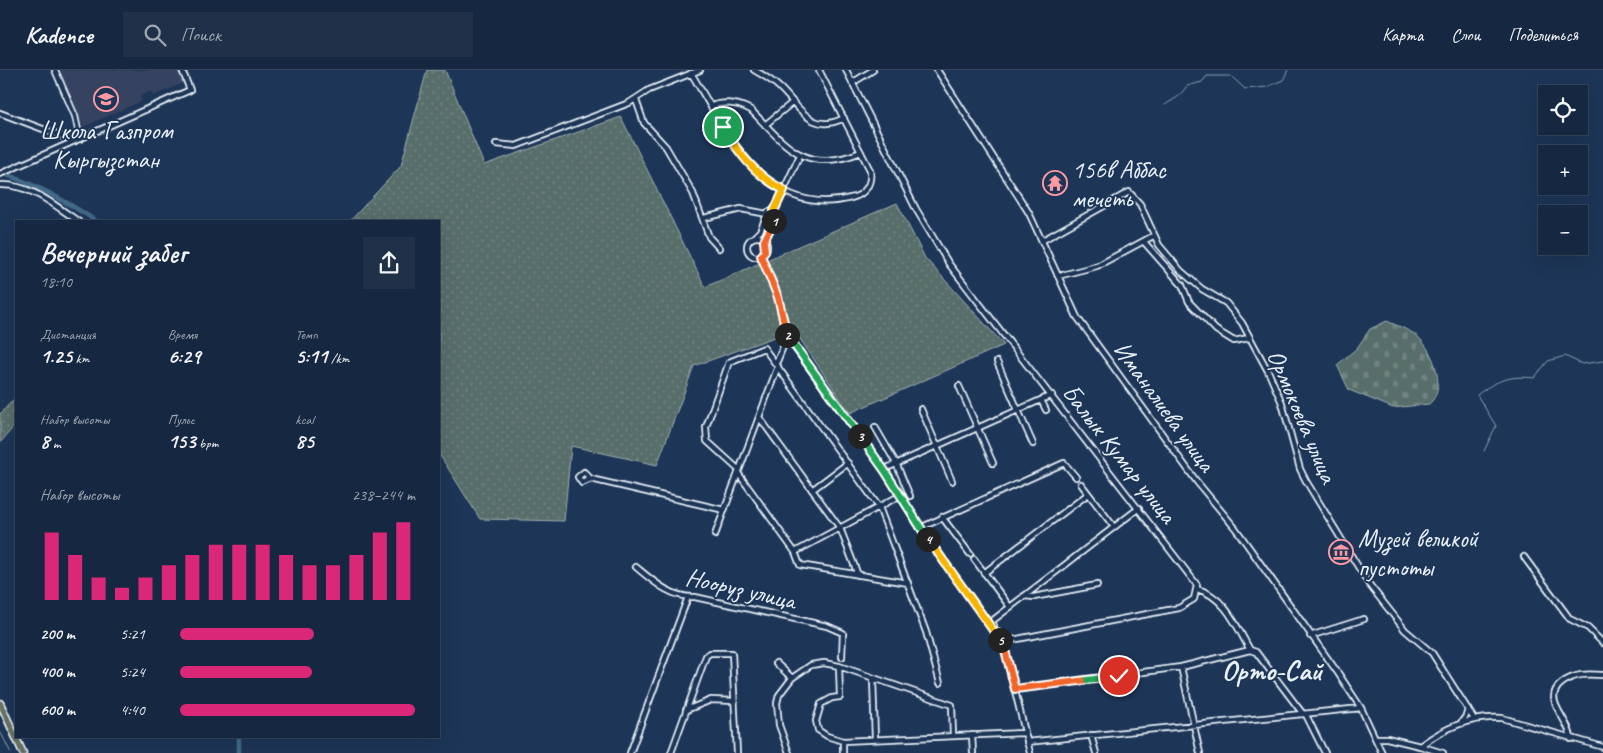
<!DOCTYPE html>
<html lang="ru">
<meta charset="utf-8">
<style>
body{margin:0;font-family:Caveat,sans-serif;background:#1f3048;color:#f1f3f6;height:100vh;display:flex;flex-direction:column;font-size:19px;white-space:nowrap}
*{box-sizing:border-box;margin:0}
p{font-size:16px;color:#9ea6b1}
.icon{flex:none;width:28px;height:28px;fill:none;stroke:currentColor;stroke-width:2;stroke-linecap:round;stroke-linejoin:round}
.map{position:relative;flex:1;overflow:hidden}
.panel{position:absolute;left:15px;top:150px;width:425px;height:518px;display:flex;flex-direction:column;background:#162841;border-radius:0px;box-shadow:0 5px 20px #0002,0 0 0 1px #35445a}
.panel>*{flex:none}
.fabs{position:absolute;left:1538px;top:15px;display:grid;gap:10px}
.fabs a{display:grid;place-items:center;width:50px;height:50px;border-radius:0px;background:#162841;box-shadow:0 5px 20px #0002,0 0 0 1px #35445a;font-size:25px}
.pin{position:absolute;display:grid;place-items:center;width:42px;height:42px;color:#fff;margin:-21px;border:2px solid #fff;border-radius:50%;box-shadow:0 1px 5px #0007}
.km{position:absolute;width:25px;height:25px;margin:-12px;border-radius:50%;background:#222;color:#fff;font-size:14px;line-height:25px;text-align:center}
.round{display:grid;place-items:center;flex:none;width:52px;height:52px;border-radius:0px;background:#1f3048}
.head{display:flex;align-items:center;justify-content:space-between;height:85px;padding:0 25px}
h1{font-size:28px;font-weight:600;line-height:38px}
.stats{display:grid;grid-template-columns:repeat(3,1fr);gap:8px;height:85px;padding:5px 25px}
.stats div{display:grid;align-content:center}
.stats b{font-size:21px;font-weight:600}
.stats small{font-size:14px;font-weight:400}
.stats p{font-size:14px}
.chart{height:140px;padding:10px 25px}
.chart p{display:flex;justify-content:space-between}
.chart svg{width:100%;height:90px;margin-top:5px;stroke:#db2777;stroke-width:6}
ul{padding:0 25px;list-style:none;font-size:16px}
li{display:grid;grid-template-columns:80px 60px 1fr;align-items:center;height:38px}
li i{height:12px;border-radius:6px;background:#db2777}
header{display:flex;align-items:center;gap:30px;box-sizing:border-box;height:70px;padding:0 25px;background:#162841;border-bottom:1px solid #35445a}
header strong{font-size:24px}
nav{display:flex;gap:28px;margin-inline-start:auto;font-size:18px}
.search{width:350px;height:45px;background:#1f3048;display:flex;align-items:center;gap:12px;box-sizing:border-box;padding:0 18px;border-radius:0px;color:#9ea6b1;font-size:19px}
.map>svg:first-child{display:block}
</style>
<header>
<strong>Kadence</strong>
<div class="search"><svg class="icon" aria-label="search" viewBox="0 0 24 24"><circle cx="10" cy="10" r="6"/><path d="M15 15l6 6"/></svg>Поиск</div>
<nav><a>Карта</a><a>Слои</a><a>Поделиться</a></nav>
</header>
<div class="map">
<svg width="1603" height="683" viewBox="0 0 1603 683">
<defs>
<pattern id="grass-dots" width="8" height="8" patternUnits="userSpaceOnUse" patternTransform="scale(1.25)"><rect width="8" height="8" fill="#596e6a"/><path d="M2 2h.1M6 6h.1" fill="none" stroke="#718380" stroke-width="1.8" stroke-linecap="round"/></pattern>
<pattern id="cemetery-stones" width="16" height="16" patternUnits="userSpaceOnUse" patternTransform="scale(1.25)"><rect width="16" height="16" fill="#596e6a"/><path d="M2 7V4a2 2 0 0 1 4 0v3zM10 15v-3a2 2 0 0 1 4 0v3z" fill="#718380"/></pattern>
</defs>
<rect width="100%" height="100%" fill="#1d3557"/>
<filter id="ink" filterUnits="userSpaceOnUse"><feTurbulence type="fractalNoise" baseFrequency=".02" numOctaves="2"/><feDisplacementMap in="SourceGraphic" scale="10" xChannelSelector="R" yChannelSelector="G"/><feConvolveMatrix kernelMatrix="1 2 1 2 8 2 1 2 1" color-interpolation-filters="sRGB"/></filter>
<g filter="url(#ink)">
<!-- built -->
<path fill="#344361" d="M58 0H178L184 13 153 26 151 21 140 26 142 31 83 57Z"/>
<!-- grass -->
<path fill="url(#grass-dots)" stroke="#a0b0b1" d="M427 0H445L484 95 621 47 705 217 897 133 925 188 1004 275 850 343 794 260 694 296 657 395 571 376 564 451 480 449 439 384V151H350L401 96Z
M16 327V354L0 373V344Z"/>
<!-- cemetery -->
<path fill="url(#cemetery-stones)" stroke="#a0b0b1" d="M1387 251C1397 256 1414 261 1421 270 1434 284 1447 319 1429 334L1393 338 1349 320 1337 295 1357 278 1370 259Z"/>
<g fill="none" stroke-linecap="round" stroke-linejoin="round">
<!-- stream -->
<path stroke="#84a1b5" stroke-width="1" d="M1165 35 1179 26 1187 16 1202 12 1207 6H1231L1245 19 1267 17 1283 10 1288 0
M1484 381 1496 356 1477 325C1496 310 1511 305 1534 308L1548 291 1565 286 1582 294 1603 291
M0 661 11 683"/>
<!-- canal -->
<path stroke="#426b89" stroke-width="4.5" d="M1 103C36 114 66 131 96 151
M239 683V666"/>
<defs>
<path id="minor" d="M55 0 75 46 80 69
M754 0C763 5 772 10 780 18 800 37 811 65 844 48
M846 0 916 139 949 194 1197 515 1194 529 1179 538 1012 570 1004 575 1030 683
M937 0 1029 143 1077 247 1197 412 1236 459 1338 603 1361 638 1382 683
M691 3C727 62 765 150 851 128 865 125 872 114 870 100L819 0
M852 13 873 0
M636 30 644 53 666 77 693 123 709 167 719 178
M711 36C725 31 738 33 751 40 786 76 805 105 861 82
M0 43 75 71
M765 55 793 32
M496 74 516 76 629 33 649 20 700 0
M0 104 190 20 182 0
M0 115C31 114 54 135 78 151
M774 141 800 85
M704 148 741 139 767 144
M754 167 760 161 768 142 774 141 776 147 764 171
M747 177a10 10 0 1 1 20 0a10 10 0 1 1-20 0Z
M1043 170 1129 122 1140 134 1159 175 1181 201 1202 219 1226 233 1242 253 1268 301 1282 333 1300 399 1306 411 1368 513 1405 560 1432 583 1474 649
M1145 173 1182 215 1189 232 1216 260 1234 271 1249 268
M761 186 778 227 787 267 885 401 920 458 1004 575
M1058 206 1097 196 1153 166
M997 292 1033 374
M776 294 787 267
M959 316 993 393
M1041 330 1046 340
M921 339 952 411
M759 347 840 458 858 505
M875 357 896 393 910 426
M739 400 707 371 706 357 729 292 764 278 879 437 926 562 940 613
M885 401 889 397 1052 325
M738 403 795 482 800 495 908 513
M591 409 582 413 578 407 584 402 591 409 724 440
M1081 414 1114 457
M812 420 848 393
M942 447 970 484
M920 458 1064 393 1076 407
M715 465 778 296
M795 482 901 425
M1524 487 1570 549 1588 558 1603 573
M974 489 1010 537
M636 497C653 511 671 528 695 527L827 556 843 563 842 587
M984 503 1088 424
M1197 519C1225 526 1237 557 1250 580
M1024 526 1034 527 1097 515
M994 556 992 551 1139 438
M998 562 1007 574
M1310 566 1364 549
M1250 580 1256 582 1303 644
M776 593 792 608
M839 596 840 627 832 628 821 634 816 651 818 660 827 666 843 671 1024 663
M1181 597 1200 683
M873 609 875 669
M1015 619 1181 597 1250 580
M686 640 711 630 734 631
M1306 645 1325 683
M1460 654 1466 646 1468 639
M972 665 973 683
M1091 665 1096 683
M1375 668H1387L1420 676C1444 658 1472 646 1502 648L1603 677
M1571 669C1571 650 1540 630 1562 613 1575 603 1588 604 1603 605
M843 671V683
M1027 672 1361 638
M1420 676 1443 683
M630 683 688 527
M671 683 706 586 710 583H732L737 683
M789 683 779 655 777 633 779 625 792 608 811 595 824 593 839 596 952 635 953 666"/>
<path id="major" d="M0 633 23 683"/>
</defs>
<!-- minor casing -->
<use href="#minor" stroke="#e8f1f8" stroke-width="8"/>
<!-- major casing -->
<use href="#major" stroke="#e8f1f8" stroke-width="9"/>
<!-- minor -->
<use href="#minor" stroke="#1d3557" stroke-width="4.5"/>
<!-- major -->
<use href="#major" stroke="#6a7266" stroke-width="5.5"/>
</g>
</g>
<g fill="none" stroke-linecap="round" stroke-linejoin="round" filter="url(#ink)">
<defs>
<path id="split-1" d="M723 57C739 84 756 106 784 120L774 141 776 145 774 151"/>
<path id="split-2" d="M774 151 764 171 765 181 761 186 778 227 787 265"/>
<path id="split-3" d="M787 265 860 366"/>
<path id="split-4" d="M860 366 885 401 928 469"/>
<path id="split-5" d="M928 469 1000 570"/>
<path id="split-6" d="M1000 570 1004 576 1015 619 1087 610"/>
<path id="split-7" d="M1087 610 1119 606"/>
</defs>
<!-- split-1 casing -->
<use href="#split-1" stroke="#fff" stroke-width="10"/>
<!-- split-2 casing -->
<use href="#split-2" stroke="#fff" stroke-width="10"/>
<!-- split-3 casing -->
<use href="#split-3" stroke="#fff" stroke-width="10"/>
<!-- split-4 casing -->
<use href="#split-4" stroke="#fff" stroke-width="10"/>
<!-- split-5 casing -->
<use href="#split-5" stroke="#fff" stroke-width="10"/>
<!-- split-6 casing -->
<use href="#split-6" stroke="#fff" stroke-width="10"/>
<!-- split-7 casing -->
<use href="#split-7" stroke="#fff" stroke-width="10"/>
<!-- split-1 -->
<use href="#split-1" stroke="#f5b400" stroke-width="6"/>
<!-- split-2 -->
<use href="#split-2" stroke="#f0652b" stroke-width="6"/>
<!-- split-3 -->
<use href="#split-3" stroke="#22a559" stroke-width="6"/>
<!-- split-4 -->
<use href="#split-4" stroke="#22a559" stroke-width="6"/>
<!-- split-5 -->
<use href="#split-5" stroke="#f5b400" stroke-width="6"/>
<!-- split-6 -->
<use href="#split-6" stroke="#f0652b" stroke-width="6"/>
<!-- split-7 -->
<use href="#split-7" stroke="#22a559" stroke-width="6"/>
</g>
<!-- icons -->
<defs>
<symbol id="school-ring" viewBox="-11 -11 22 22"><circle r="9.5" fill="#1d3557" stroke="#ff9aa2" stroke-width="1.5"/><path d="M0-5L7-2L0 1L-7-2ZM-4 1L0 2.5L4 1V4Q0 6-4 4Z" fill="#ff9aa2"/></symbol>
<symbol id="temple-ring" viewBox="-11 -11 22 22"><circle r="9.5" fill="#1d3557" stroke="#ff9aa2" stroke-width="1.5"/><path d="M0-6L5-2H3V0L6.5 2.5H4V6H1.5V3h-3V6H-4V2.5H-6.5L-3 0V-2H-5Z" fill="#ff9aa2"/></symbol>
<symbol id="museum-ring" viewBox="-11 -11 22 22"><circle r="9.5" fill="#1d3557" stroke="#ff9aa2" stroke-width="1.5"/><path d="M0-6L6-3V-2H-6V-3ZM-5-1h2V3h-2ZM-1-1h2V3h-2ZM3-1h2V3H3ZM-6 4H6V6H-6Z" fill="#ff9aa2"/></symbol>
</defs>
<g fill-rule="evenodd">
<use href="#school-ring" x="92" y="15" width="28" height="28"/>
<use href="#temple-ring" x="1041" y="99" width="28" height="28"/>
<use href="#museum-ring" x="1327" y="468" width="28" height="28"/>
</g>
<g text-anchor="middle" stroke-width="4" stroke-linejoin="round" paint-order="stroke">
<!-- poi labels -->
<g font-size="25" fill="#e8f1f8" stroke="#1d3557" text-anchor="start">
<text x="106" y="69" text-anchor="middle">Школа Газпром<tspan x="106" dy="29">Кыргызстан</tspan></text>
<text x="1072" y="108">156в Аббас<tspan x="1072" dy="29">мечеть</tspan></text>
<text x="1358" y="477">Музей великой<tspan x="1358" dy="29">пустоты</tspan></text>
</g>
<!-- street labels -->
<g font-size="25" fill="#e8f1f8" stroke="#1d3557">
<text transform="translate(1165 336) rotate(54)" y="9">Иманалиева улица</text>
<text transform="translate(1303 346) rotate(67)" y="9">Ормокоева улица</text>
<text transform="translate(1120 383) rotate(52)" y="9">Балык Кумар улица</text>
<text transform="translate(741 518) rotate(13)" y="9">Нооруз улица</text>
</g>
<!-- quarter labels -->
<g font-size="28" font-weight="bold" fill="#e8f1f8" stroke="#1d3557">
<text x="1272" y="610">Орто-Сай</text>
</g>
</g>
</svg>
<div class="fabs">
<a><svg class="icon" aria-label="locate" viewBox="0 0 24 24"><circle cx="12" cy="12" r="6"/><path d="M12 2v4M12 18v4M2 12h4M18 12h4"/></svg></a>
<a>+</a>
<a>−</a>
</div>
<div class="pin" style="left:723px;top:57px;background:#1e9e55"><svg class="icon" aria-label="arrive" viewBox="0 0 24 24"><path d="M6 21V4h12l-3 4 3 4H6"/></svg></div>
<div class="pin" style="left:1119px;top:606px;background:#d93025"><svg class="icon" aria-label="check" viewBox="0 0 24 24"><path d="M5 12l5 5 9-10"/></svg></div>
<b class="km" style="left:774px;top:151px">1</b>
<b class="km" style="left:787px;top:265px">2</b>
<b class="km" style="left:860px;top:366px">3</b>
<b class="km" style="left:928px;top:469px">4</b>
<b class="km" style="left:1000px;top:570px">5</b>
<section class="panel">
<div class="head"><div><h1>Вечерний забег</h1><p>18:10</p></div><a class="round"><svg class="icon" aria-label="share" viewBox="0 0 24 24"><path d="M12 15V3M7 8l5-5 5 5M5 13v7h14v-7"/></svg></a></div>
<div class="stats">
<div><p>Дистанция</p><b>1.25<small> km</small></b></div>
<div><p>Время</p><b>6:29</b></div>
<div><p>Темп</p><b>5:11<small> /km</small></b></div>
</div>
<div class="stats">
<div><p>Набор высоты</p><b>8<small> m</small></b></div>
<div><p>Пульс</p><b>153<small> bpm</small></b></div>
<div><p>kcal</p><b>85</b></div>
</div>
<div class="chart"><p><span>Набор высоты</span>238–244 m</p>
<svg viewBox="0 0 160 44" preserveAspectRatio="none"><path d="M5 44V11M15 44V22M25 44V33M35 44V38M45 44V33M55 44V27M65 44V22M75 44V17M85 44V17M95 44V17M105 44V22M115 44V27M125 44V27M135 44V22M145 44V11M155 44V6"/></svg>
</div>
<ul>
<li><b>200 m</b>5:21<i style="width:57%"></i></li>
<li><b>400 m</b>5:24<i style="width:56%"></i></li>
<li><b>600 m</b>4:40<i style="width:100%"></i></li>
</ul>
</section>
</div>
